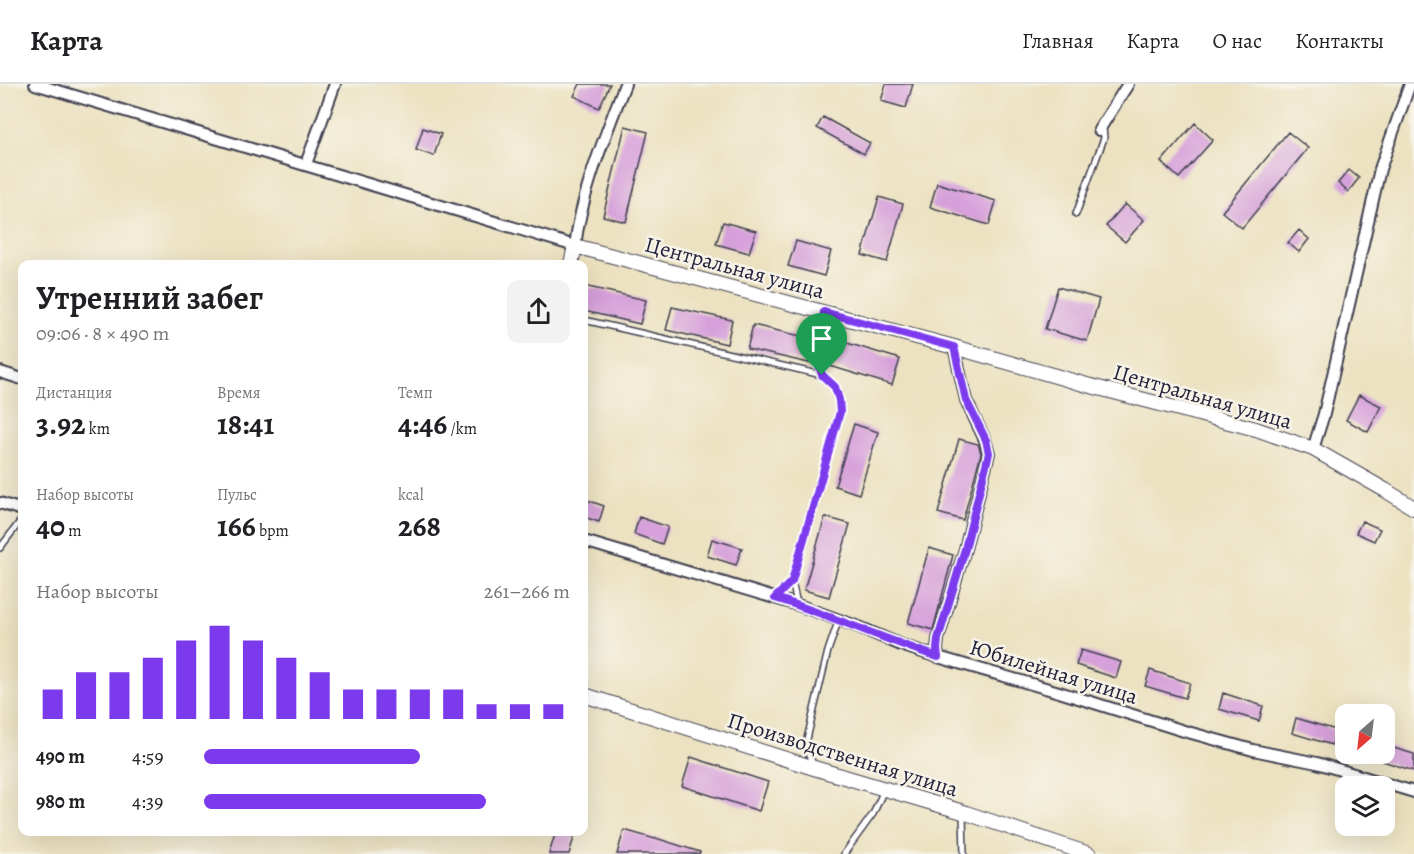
<!DOCTYPE html>
<html lang="ru">
<meta charset="utf-8">
<style>
body{margin:0;font-family:Alegreya,serif;background:#f2f2f2;color:#202124;height:100vh;display:flex;flex-direction:column;font-size:22px;white-space:nowrap}
*{box-sizing:border-box;margin:0}
p{font-size:20px;color:#757577}
.icon{flex:none;width:33px;height:33px;fill:none;stroke:currentColor;stroke-width:2;stroke-linecap:round;stroke-linejoin:round}
.map{position:relative;flex:1;overflow:hidden}
.drawer{position:absolute;left:18px;top:176px;width:570px;height:576px;display:flex;flex-direction:column;background:#fff;border-radius:12px;box-shadow:0 6px 24px #0002}
.drawer>*{flex:none}
.needle{width:39px;rotate:208deg}
.fabs{position:absolute;left:1335px;top:620px;display:grid;gap:12px}
.fabs a{display:grid;place-items:center;width:60px;height:60px;border-radius:12px;background:#fff;box-shadow:0 6px 24px #0002;font-size:30px}
.pin{position:absolute;display:grid;place-items:center;width:51px;height:51px;color:#fff;margin:-62px -26px;border-radius:50% 50% 50% 0;rotate:-45deg;box-shadow:0 0 6px #0007}
.pin .icon{rotate:45deg}
.round{display:grid;place-items:center;flex:none;width:63px;height:63px;border-radius:12px;background:#f2f2f2}
.head{display:flex;align-items:center;justify-content:space-between;height:102px;padding:0 18px}
h1{font-size:33px;font-weight:700;line-height:45px}
.metrics{display:grid;grid-template-columns:repeat(3,1fr);gap:9px;height:102px;padding:6px 18px}
.metrics div{display:grid;align-content:center}
.metrics b{font-size:30px;font-weight:700}
.metrics small{font-size:16px;font-weight:400}
.metrics p{font-size:16px}
.chart{height:168px;padding:12px 18px}
.chart p{display:flex;justify-content:space-between}
.chart svg{width:100%;height:108px;margin-top:6px;stroke:#7c3aed;stroke-width:6}
ul{padding:0 18px;list-style:none;font-size:20px}
li{display:grid;grid-template-columns:96px 72px 1fr;align-items:center;height:45px}
li i{height:15px;border-radius:8px;background:#7c3aed}
header{display:flex;align-items:center;gap:36px;box-sizing:border-box;height:84px;padding:0 30px;background:#fff;border-bottom:2px solid #e0e0e0}
header strong{font-size:28px}
nav{display:flex;gap:33px;margin-inline-start:auto;font-size:21px}
.map>svg:first-child{display:block}
</style>
<header>
<strong>Карта</strong>
<nav><a>Главная</a><a>Карта</a><a>О нас</a><a>Контакты</a></nav>
</header>
<div class="map">
<svg width="1414" height="770" viewBox="0 0 1414 770">
<rect width="100%" height="100%" fill="#f7f3e8"/>
<filter id="ink" filterUnits="userSpaceOnUse"><feTurbulence type="fractalNoise" baseFrequency=".0167" numOctaves="2"/><feDisplacementMap in="SourceGraphic" scale="12" xChannelSelector="R" yChannelSelector="G"/><feConvolveMatrix kernelMatrix="1 2 1 2 8 2 1 2 1" color-interpolation-filters="sRGB"/></filter>
<filter id="wash" filterUnits="userSpaceOnUse"><feTurbulence type="fractalNoise" baseFrequency=".008" numOctaves="4" result="noise"/><feDisplacementMap in="SourceGraphic" scale="24" xChannelSelector="R" yChannelSelector="G"/><feGaussianBlur stdDeviation="1.35" result="paint"/><feColorMatrix in="noise" values="0 0 0 0 0 0 0 0 0 0 0 0 0 0 0 0 0 1.4 0 .05"/><feComposite in="paint" operator="in"/></filter>
<g filter="url(#wash)">
<rect width="100%" height="100%" fill="#ece2c1"/>
<g id="blocks">
<!-- building -->
<path fill="#d6a0da" d="M580 0H610L599 24 574 12Z
M886 0H913L906 24 881 17Z
M823 33 870 59 864 70 817 44Z
M1195 39 1213 56 1179 94 1161 78Z
M625 42 648 48 626 138 603 132Z
M423 44 441 50 434 72 416 66Z
M1288 48 1308 64 1242 144 1222 128Z
M1349 86 1359 94 1348 108 1338 99Z
M937 99 996 117 989 141 930 123Z
M879 113 903 120 887 178 862 171Z
M1125 120 1144 136 1125 158 1106 142Z
M723 138 756 147 749 169 716 160Z
M1299 146 1309 155 1299 168 1288 159Z
M796 157 831 167 824 192 788 182Z
M584 202 646 216 640 240 584 227Z
M1058 203 1099 215 1087 257 1045 245Z
M672 223 732 236 727 260 666 246Z
M753 241 814 255 809 279 747 265Z
M837 256 900 275 892 301 830 282Z
M1359 311 1381 322 1368 348 1346 336Z
M854 340 878 348 859 410 835 402Z
M959 355 978 360 981 369 963 436 938 429Z
M584 415 604 422 599 438 584 433Z
M639 433 668 443 662 460 634 450Z
M825 433 850 440 829 513 804 506Z
M1362 437 1380 445 1374 457 1356 449Z
M712 455 742 464 736 481 707 472Z
M929 464 953 471 933 546 908 539Z
M1081 566 1121 578 1116 594 1076 581Z
M1150 586 1190 599 1185 614 1145 602Z
M1223 609 1263 622 1259 637 1219 625Z
M1296 634 1336 646 1332 661 1292 649Z
M1384 661 1414 670V687L1363 671V669H1384Z
M691 673 768 698 759 727 682 702Z
M624 746 655 755 656 754 700 768 699 770H617Z
M556 747H576L569 770H549Z"/>
</g>
</g>
<g filter="url(#ink)">
<use href="#blocks" fill-opacity="0" stroke="#403f4f" stroke-width="1.5"/>
<g fill="none" stroke-linecap="round" stroke-linejoin="round">
<defs>
<path id="service" d="M1076 130 1104 54 1103 44
M584 236 822 291
M0 464 22 435
M776 513 792 497
M797 520 792 497 840 328 839 316 835 303 822 291 816 272 824 230
M814 682 808 669 807 655 828 567 839 535
M963 730 964 770
M844 770 873 730 884 706"/>
<path id="minor" d="M35 0 575 162C582 106 605 53 625 0
M1099 46 1128 0
M306 80 335 0
M0 288 22 295
M1313 365 1324 330 1380 85 1410 0
M0 419 22 426
M584 457 798 521 859 543 901 561 938 573 1059 608 1184 647 1253 666 1317 679 1414 708
M938 573 937 565 938 555 965 465 989 369 985 356 966 316 954 263"/>
<path id="tertiary" d="M571 180 575 162 954 263 1087 301 1256 345 1313 365 1385 406 1414 424
M584 611 814 684 963 728 1089 770"/>
</defs>
<!-- service casing -->
<use href="#service" stroke="#403f4f" stroke-width="8"/>
<!-- minor casing -->
<use href="#minor" stroke="#403f4f" stroke-width="14"/>
<!-- tertiary casing -->
<use href="#tertiary" stroke="#403f4f" stroke-width="16"/>
<!-- service -->
<use href="#service" stroke="#fff" stroke-width="5"/>
<!-- minor -->
<use href="#minor" stroke="#fff" stroke-width="10"/>
<!-- tertiary -->
<use href="#tertiary" stroke="#fff" stroke-width="14"/>
</g>
</g>
<g fill="none" stroke-linecap="round" stroke-linejoin="round" filter="url(#ink)">
<defs>
<path id="route" d="M824 228 954 263 966 316 986 356 989 369 965 465 938 555 937 565 938 573C883 555 830 531 775 514L792 497 840 328 839 316 835 303 822 291 816 272Z"/>
</defs>
<!-- route casing -->
<use href="#route" stroke="#fff" stroke-width="12"/>
<!-- route -->
<use href="#route" stroke="#7c3aed" stroke-width="8"/>
</g>
<g text-anchor="middle" stroke-width="5" stroke-linejoin="round" paint-order="stroke">
<!-- street labels -->
<g font-size="22" fill="#22223b" stroke="#f7f3e8">
<text transform="translate(735 183) rotate(15)" y="8">Центральная улица</text>
<text transform="translate(1203 312) rotate(16)" y="8">Центральная улица</text>
<text transform="translate(1054 587) rotate(17)" y="8">Юбилейная улица</text>
<text transform="translate(843 670) rotate(17)" y="8">Производственная улица</text>
</g>
</g>
</svg>
<div class="fabs">
<a><svg class="needle" viewBox="-14 -14 28 28"><path d="M0-13l5 13h-10z" fill="#e53935"/><path d="M0 13l5-13h-10z" fill="#757577"/></svg></a>
<a><svg class="icon" aria-label="layers" viewBox="0 0 24 24"><path d="M12 4l9 5-9 5-9-5zM3 14l9 5 9-5"/></svg></a>
</div>
<div class="pin" style="left:822px;top:291px;background:#1e9e55"><svg class="icon" aria-label="arrive" viewBox="0 0 24 24"><path d="M6 21V4h12l-3 4 3 4H6"/></svg></div>
<section class="drawer">
<div class="head"><div><h1>Утренний забег</h1><p>09:06 · 8 × 490 m</p></div><a class="round"><svg class="icon" aria-label="share" viewBox="0 0 24 24"><path d="M12 15V3M7 8l5-5 5 5M5 13v7h14v-7"/></svg></a></div>
<div class="metrics">
<div><p>Дистанция</p><b>3.92<small> km</small></b></div>
<div><p>Время</p><b>18:41</b></div>
<div><p>Темп</p><b>4:46<small> /km</small></b></div>
</div>
<div class="metrics">
<div><p>Набор высоты</p><b>40<small> m</small></b></div>
<div><p>Пульс</p><b>166<small> bpm</small></b></div>
<div><p>kcal</p><b>268</b></div>
</div>
<div class="chart"><p><span>Набор высоты</span>261–266 m</p>
<svg viewBox="0 0 160 44" preserveAspectRatio="none"><path d="M5 44V32M15 44V25M25 44V25M35 44V19M45 44V12M55 44V6M65 44V12M75 44V19M85 44V25M95 44V32M105 44V32M115 44V32M125 44V32M135 44V38M145 44V38M155 44V38"/></svg>
</div>
<ul>
<li><b>490 m</b>4:59<i style="width:59%"></i></li>
<li><b>980 m</b>4:39<i style="width:77%"></i></li>
</ul>
</section>
</div>
